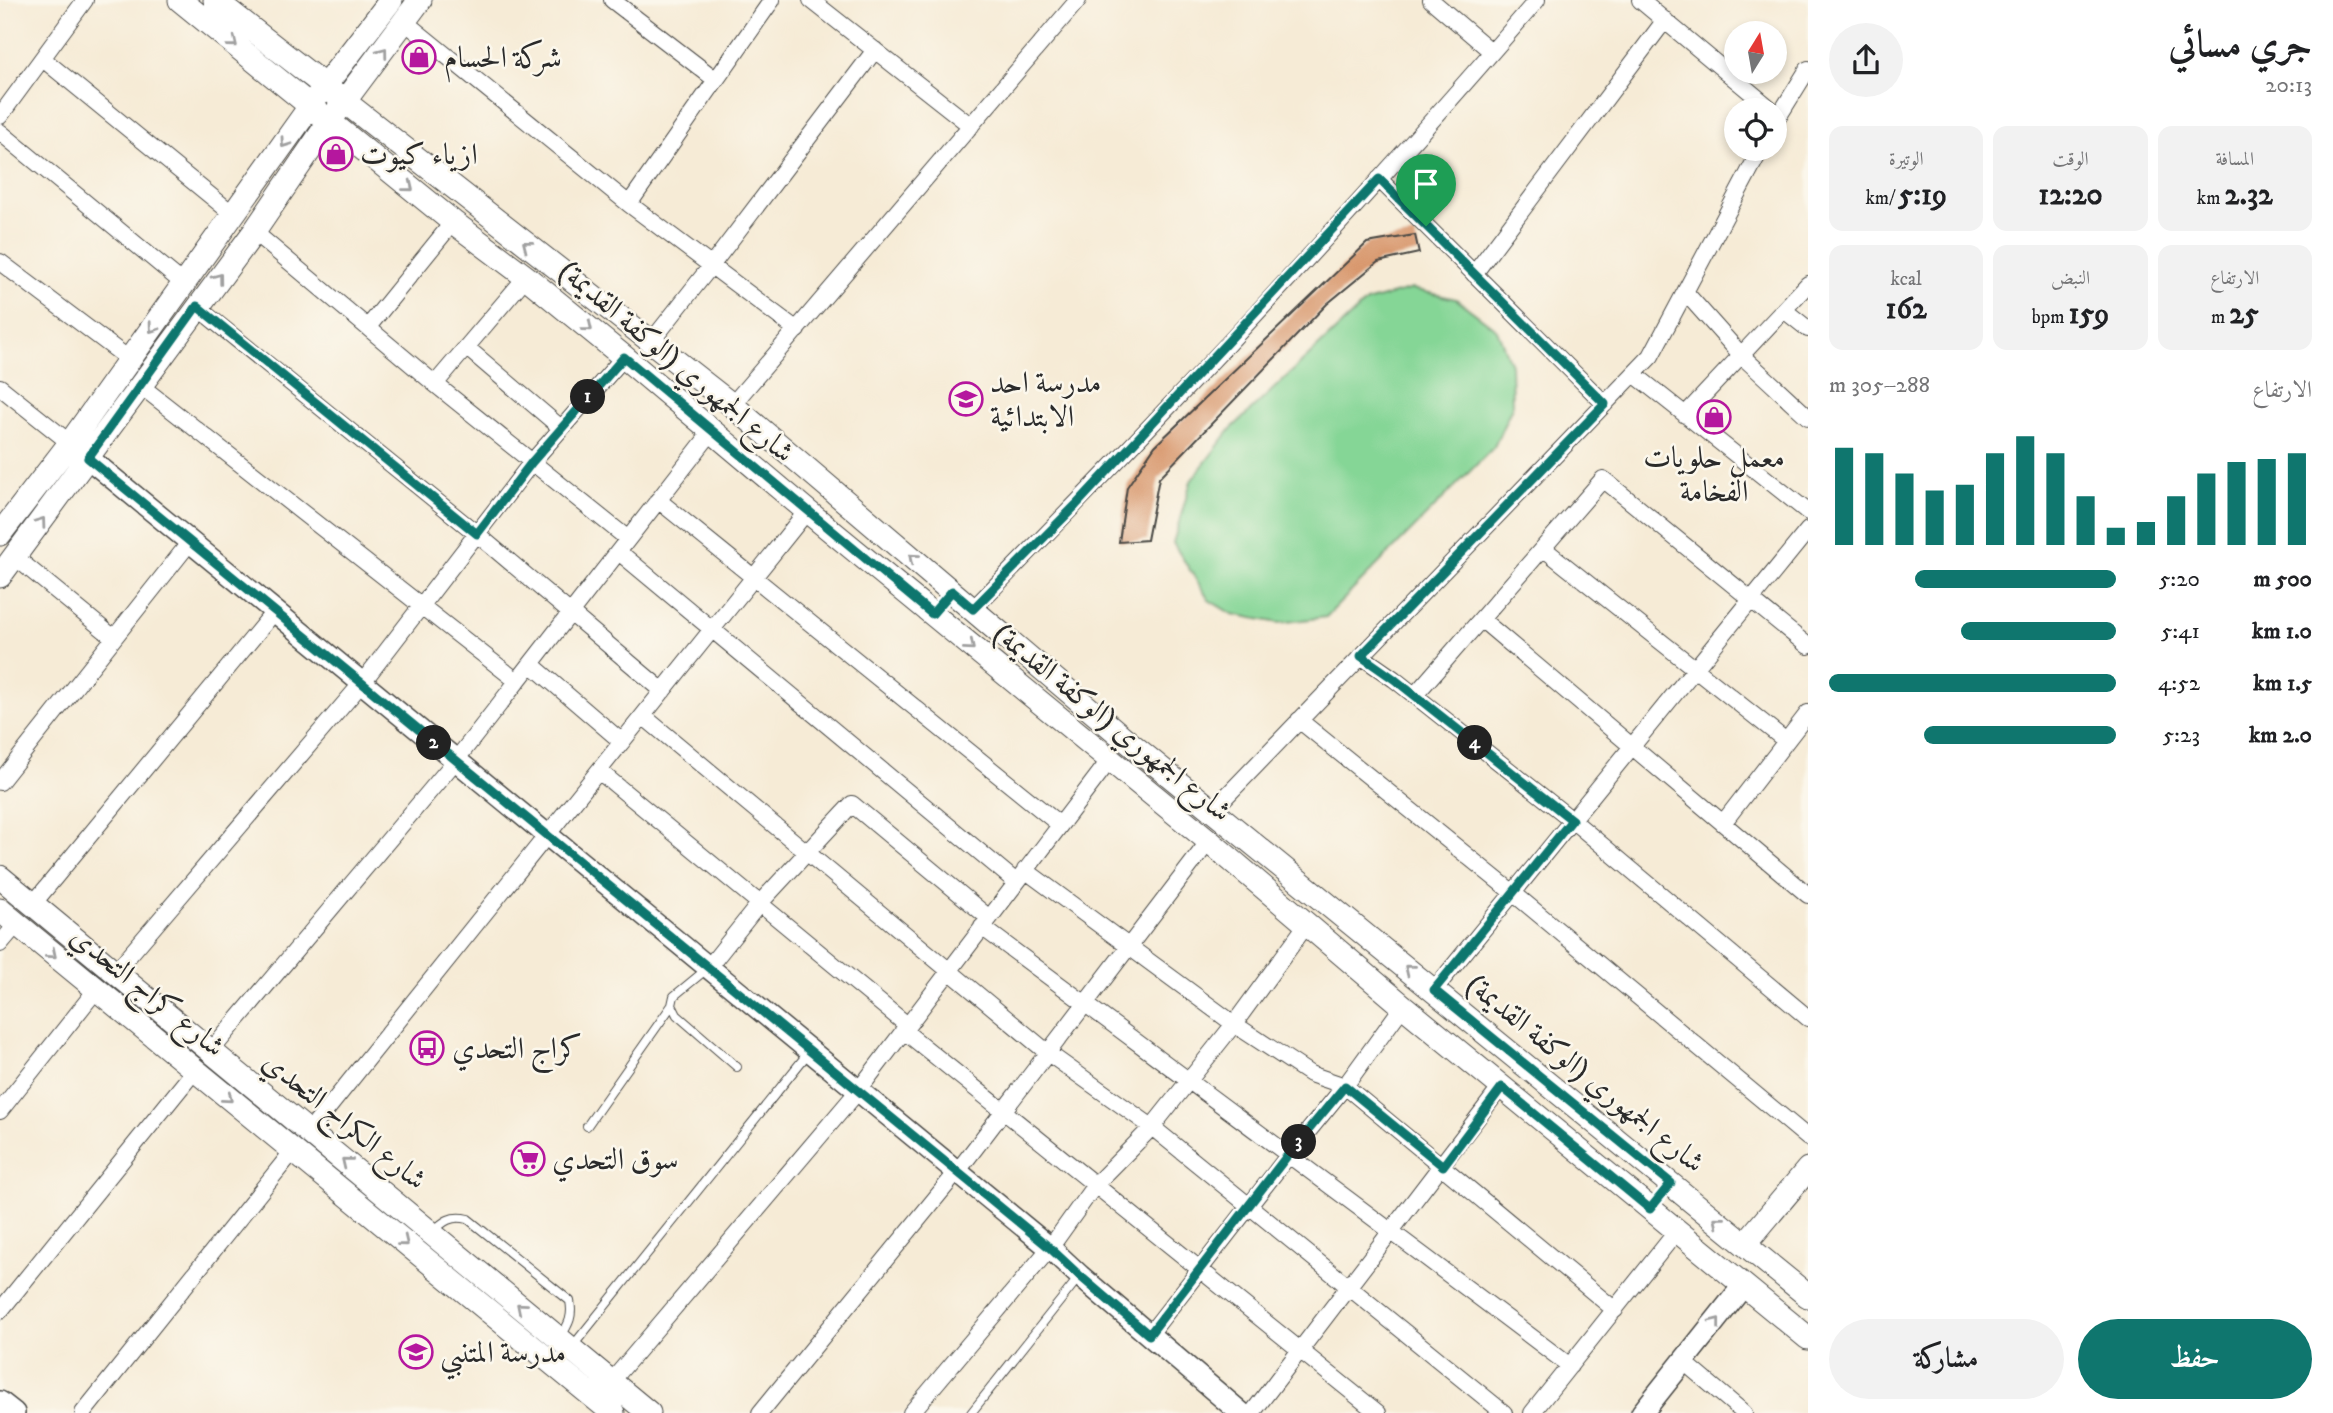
<!DOCTYPE html>
<html lang="ar">
<meta charset="utf-8">
<style>
body{margin:0;font-family:"IM FELL DW Pica",Amiri,serif;background:#f2f2f2;color:#202124;direction:rtl;height:100vh;display:flex;flex-direction:column;font-size:26px;white-space:nowrap}
*{box-sizing:border-box;margin:0}
p{font-size:23px;color:#757577}
.icon{flex:none;width:38px;height:38px;fill:none;stroke:currentColor;stroke-width:2;stroke-linecap:round;stroke-linejoin:round}
.map{position:relative;flex:1;overflow:hidden;direction:ltr}
.panel{display:flex;flex-direction:column;background:#fff;width:525px}
.panel>*{flex:none}
.needle{width:46px;rotate:11deg}
.controls{position:absolute;left:1724px;top:21px;display:grid;gap:14px}
.controls a{display:grid;place-items:center;width:63px;height:63px;border-radius:50%;background:#fff;box-shadow:0 4px 10px #0003;font-size:35px}
.pin{position:absolute;display:grid;place-items:center;width:60px;height:60px;color:#fff;margin:-72px -30px;border-radius:50% 50% 50% 0;rotate:-45deg;box-shadow:0 0 7px #0007}
.pin .icon{rotate:45deg}
.km{position:absolute;width:35px;height:35px;margin:-18px;border-radius:50%;background:#222;color:#fff;font-size:19px;line-height:35px;text-align:center}
.round{display:grid;place-items:center;flex:none;width:74px;height:74px;border-radius:37px;background:#f2f2f2}
.overview{display:flex;align-items:center;justify-content:space-between;height:119px;padding:0 21px}
h1{font-size:38px;font-weight:700;line-height:52px}
.metrics{display:grid;grid-template-columns:repeat(3,1fr);gap:10px;height:119px;padding:7px 21px}
.metrics div{display:grid;align-content:center;border-radius:14px;background:#f2f2f2;text-align:center}
.metrics b{font-size:30px;font-weight:700}
.metrics small{font-size:19px;font-weight:400}
.metrics p{font-size:19px}
.chart{height:196px;padding:14px 21px}
.chart p{display:flex;justify-content:space-between}
.chart svg{width:100%;height:126px;margin-top:7px;stroke:#0f766e;stroke-width:6}
.action{display:flex;gap:14px;margin-top:auto;padding:14px 21px}
.action a{flex:1;height:80px;border-radius:42px;background:#0f766e;color:#fff;font-size:28px;font-weight:700;line-height:80px;text-align:center}
.action a+a{background:#f2f2f2;color:#202124}
ul{padding:0 21px;list-style:none;font-size:23px}
li{display:grid;grid-template-columns:112px 84px 1fr;align-items:center;height:52px}
li i{height:18px;border-radius:9px;background:#0f766e}
main{display:flex;flex:1;min-height:0}
.map>svg:first-child{display:block}
</style>
<main>
<section class="panel">
<div class="overview"><div><h1>جري مسائي</h1><p>20:13</p></div><a class="round"><svg class="icon" aria-label="share" viewBox="0 0 24 24"><path d="M12 15V3M7 8l5-5 5 5M5 13v7h14v-7"/></svg></a></div>
<div class="metrics">
<div><p>المسافة</p><b>2.32<small> km</small></b></div>
<div><p>الوقت</p><b>12:20</b></div>
<div><p>الوتيرة</p><b>5:19<small> /km</small></b></div>
</div>
<div class="metrics">
<div><p>الارتفاع</p><b>25<small> m</small></b></div>
<div><p>النبض</p><b>159<small> bpm</small></b></div>
<div><p>kcal</p><b>162</b></div>
</div>
<div class="chart"><p><span>الارتفاع</span>288–305 m</p>
<svg viewBox="0 0 160 44" preserveAspectRatio="none"><path d="M5 44V10M15 44V12M25 44V19M35 44V25M45 44V23M55 44V12M65 44V6M75 44V12M85 44V27M95 44V38M105 44V36M115 44V27M125 44V19M135 44V15M145 44V14M155 44V12"/></svg>
</div>
<ul>
<li><b>500 m</b>5:20<i style="width:70%"></i></li>
<li><b>1.0 km</b>5:41<i style="width:54%"></i></li>
<li><b>1.5 km</b>4:52<i style="width:100%"></i></li>
<li><b>2.0 km</b>5:23<i style="width:67%"></i></li>
</ul>
<div class="action"><a>حفظ</a><a>مشاركة</a></div>
</section>
<div class="map">
<svg width="1808" height="1413" viewBox="0 0 1808 1413">
<rect width="100%" height="100%" fill="#fbf7ec"/>
<filter id="ink" filterUnits="userSpaceOnUse"><feTurbulence type="fractalNoise" baseFrequency=".0143" numOctaves="2"/><feDisplacementMap in="SourceGraphic" scale="14" xChannelSelector="R" yChannelSelector="G"/><feConvolveMatrix kernelMatrix="1 2 1 2 8 2 1 2 1" color-interpolation-filters="sRGB"/></filter>
<filter id="wash" filterUnits="userSpaceOnUse"><feTurbulence type="fractalNoise" baseFrequency=".00686" numOctaves="4" result="noise"/><feDisplacementMap in="SourceGraphic" scale="28" xChannelSelector="R" yChannelSelector="G"/><feGaussianBlur stdDeviation="1.57" result="paint"/><feColorMatrix in="noise" values="0 0 0 0 0 0 0 0 0 0 0 0 0 0 0 0 0 1.4 0 .05"/><feComposite in="paint" operator="in"/></filter>
<g filter="url(#wash)">
<rect width="100%" height="100%" fill="#f6ebd6"/>
<!-- green -->
<path fill="#85d696" stroke="#588060" stroke-width="2" d="M1412 289 1456 299 1497 330 1511 365 1512 407 1494 447 1326 617 1279 623 1232 614 1209 600 1173 543 1191 481 1231 429 1366 302Z"/>
<g id="blocks">
<!-- building -->
<path fill="#d79469" d="M1415 235 1419 253 1378 262 1327 304 1159 478 1147 540 1119 542 1127 487 1155 446 1367 243Z"/>
</g>
</g>
<g filter="url(#ink)">
<use href="#blocks" fill-opacity="0" stroke="#494845" stroke-width="2"/>
<g fill="none" stroke-linecap="round" stroke-linejoin="round">
<defs>
<path id="service" d="M708 968 674 996 672 1005 677 1015 737 1067
M587 1126 672 1005
M432 1232C444 1221 451 1215 468 1219L570 1301C573 1316 569 1324 561 1336
M572 1347 809 1052
M971 1413 1080 1276"/>
<path id="minor" d="M612 0 716 80
M811 0 971 126
M1431 0 1492 52
M1640 0 1772 110
M405 22 629 204 797 330
M43 59 234 215
M0 116 85 0
M1774 124 1808 69
M0 132 184 284
M1379 179 1605 404
M629 204 772 0
M254 232 435 384 628 539
M0 262 130 360
M1474 274 1665 20
M1685 292 1742 356 1808 417
M197 307 477 534 663 691
M1784 310 1808 329
M368 327 453 222
M651 342 711 266 875 50
M466 347 561 428
M1634 374 1808 512
M435 384 526 277
M141 386 517 681
M0 387 70 443
M732 405 1078 0
M1685 415 1808 284
M658 500 1060 825
M1543 548 1786 741
M619 552 1016 882
M15 557 114 638
M973 609C1167 412 1357 210 1537 0
M1481 619 1808 895
M1361 656 1394 679 1572 820 1808 1018
M531 664 622 742
M1415 695 1603 479 1808 646
M643 716 1048 1053 1152 1127 1504 1413
M1299 720 1512 892 1808 1138
M599 771 907 1025
M0 782 190 542
M1213 810 1651 356 1761 149
M1723 823 1808 713
M1025 870 1234 1024 1310 1074 1345 1086 1615 1310
M33 904 274 612
M982 927C1178 1073 1375 1218 1570 1366
M0 944 17 924
M708 968 759 904 852 804 989 918
M116 971 362 683 532 462 624 357
M1434 990 1808 530
M903 1030 1378 1413
M211 1051 456 760 713 430
M0 1111 96 990
M309 1132 807 511
M0 1311 195 1070
M1149 1335 1288 1156 1345 1086 1403 1006
M1684 1362 1744 1413
M611 1382 858 1091 1109 761
M83 1413 293 1151
M760 1413 957 1172 1209 841
M911 1413 1050 1248 1095 1185 1152 1127 1234 1024 1307 924
M1252 1413 1501 1087
M1532 1413 1677 1231"/>
<path id="tertiary" d="M76 448 1050 1248 1080 1276 1241 1413
M0 1402 14 1413
M1642 1413 1743 1286"/>
<path id="secondary" d="M180 0 453 222 526 277 624 357 807 511 1209 841 1403 1006 1808 1338
M215 0 732 405 1126 740 1808 1296
M0 534 70 443 324 87 391 0
M0 576 254 232 329 122 420 0
M0 877 649 1413
M0 910 613 1413
M1745 1244 1808 1169"/>
</defs>
<!-- service casing -->
<use href="#service" stroke="#494845" stroke-width="10"/>
<!-- minor casing -->
<use href="#minor" stroke="#494845" stroke-width="18"/>
<!-- tertiary casing -->
<use href="#tertiary" stroke="#494845" stroke-width="24"/>
<!-- secondary casing -->
<use href="#secondary" stroke="#494845" stroke-width="25"/>
<!-- service -->
<use href="#service" stroke="#fff" stroke-width="8"/>
<!-- minor -->
<use href="#minor" stroke="#fff" stroke-width="16"/>
<!-- tertiary -->
<use href="#tertiary" stroke="#fff" stroke-width="21"/>
<!-- secondary -->
<use href="#secondary" stroke="#fff" stroke-width="23"/>
</g>
<!-- one-way arrows -->
<defs><path id="oneway-chevron" d="M-2-3.5L2.5 0L-2 3.5" fill="none" stroke-width="1.6" stroke-linecap="round" stroke-linejoin="round" transform="scale(1.75)"/></defs>
<g stroke="#a0a0a0">
<use href="#oneway-chevron" transform="translate(233 43) rotate(39)"/>
<use href="#oneway-chevron" transform="translate(383 52) rotate(-53)"/>
<use href="#oneway-chevron" transform="translate(285 143) rotate(125)"/>
<use href="#oneway-chevron" transform="translate(409 187) rotate(39)"/>
<use href="#oneway-chevron" transform="translate(527 245) rotate(-142)"/>
<use href="#oneway-chevron" transform="translate(218 278) rotate(-53)"/>
<use href="#oneway-chevron" transform="translate(588 327) rotate(39)"/>
<use href="#oneway-chevron" transform="translate(153 328) rotate(126)"/>
<use href="#oneway-chevron" transform="translate(41 522) rotate(-54)"/>
<use href="#oneway-chevron" transform="translate(913 558) rotate(-140)"/>
<use href="#oneway-chevron" transform="translate(970 646) rotate(40)"/>
<use href="#oneway-chevron" transform="translate(52 954) rotate(40)"/>
<use href="#oneway-chevron" transform="translate(1409 969) rotate(-141)"/>
<use href="#oneway-chevron" transform="translate(228 1098) rotate(40)"/>
<use href="#oneway-chevron" transform="translate(346 1162) rotate(-141)"/>
<use href="#oneway-chevron" transform="translate(1718 1221) rotate(-141)"/>
<use href="#oneway-chevron" transform="translate(404 1242) rotate(39)"/>
<use href="#oneway-chevron" transform="translate(521 1307) rotate(-140)"/>
<use href="#oneway-chevron" transform="translate(1716 1322) rotate(-52)"/>
</g>
</g>
<g fill="none" stroke-linecap="round" stroke-linejoin="round" filter="url(#ink)">
<defs>
<path id="route" d="M1379 179 1605 404 1361 656 1394 679 1572 820 1434 990 1671 1183 1650 1209 1502 1087 1443 1166 1345 1086 1287 1156 1149 1335 1080 1276 1050 1248 88 458 197 306 477 534 532 462 624 357 932 614 952 591 973 609 1076 505Z"/>
</defs>
<!-- route casing -->
<use href="#route" stroke="#fff" stroke-width="14"/>
<!-- route -->
<use href="#route" stroke="#0f766e" stroke-width="9"/>
</g>
<!-- icons -->
<defs>
<symbol id="shop-ring" viewBox="-11 -11 22 22"><circle r="9.5" fill="#fbf7ec" stroke="#b5179e" stroke-width="1.5"/><path d="M-5-2.5h2.3a2.7 3.5 0 0 1 5.4 0H5L5.5 6h-11ZM-1.5-2.5h3a1.5 2.3 0 0 0-3 0Z" fill="#b5179e"/></symbol>
<symbol id="school-ring" viewBox="-11 -11 22 22"><circle r="9.5" fill="#fbf7ec" stroke="#b5179e" stroke-width="1.5"/><path d="M0-5L7-2L0 1L-7-2ZM-4 1L0 2.5L4 1V4Q0 6-4 4Z" fill="#b5179e"/></symbol>
<symbol id="bus-ring" viewBox="-11 -11 22 22"><circle r="9.5" fill="#fbf7ec" stroke="#b5179e" stroke-width="1.5"/><path d="M-5-6H5V4H4V6H2V4H-2V6H-4V4H-5ZM-3.5-4V0h7V-4ZM-3.5 1.2v1.5H-2V1.2ZM2 1.2v1.5H3.5V1.2Z" fill="#b5179e"/></symbol>
<symbol id="supermarket-ring" viewBox="-11 -11 22 22"><circle r="9.5" fill="#fbf7ec" stroke="#b5179e" stroke-width="1.5"/><path d="M-6-5.5h2.5l.6 2H6L4.5 2H-2.5L-4.4-4H-6ZM-1.5 3.2a1.3 1.3 0 1 0 .1 0ZM3 3.2a1.3 1.3 0 1 0 .1 0Z" fill="#b5179e"/></symbol>
</defs>
<g fill-rule="evenodd">
<use href="#shop-ring" x="400" y="38" width="38" height="38"/>
<use href="#shop-ring" x="317" y="135" width="38" height="38"/>
<use href="#school-ring" x="947" y="380" width="38" height="38"/>
<use href="#shop-ring" x="1695" y="398" width="38" height="38"/>
<use href="#bus-ring" x="408" y="1029" width="38" height="38"/>
<use href="#supermarket-ring" x="509" y="1140" width="38" height="38"/>
<use href="#school-ring" x="397" y="1333" width="38" height="38"/>
</g>
<g text-anchor="middle" stroke-width="5" stroke-linejoin="round" paint-order="stroke">
<!-- poi labels -->
<g font-size="30" fill="#2b2b2b" stroke="#fbf7ec" text-anchor="start">
<text x="444" y="67">شركة الحسام</text>
<text x="360" y="164">ازياء كيوت</text>
<text x="990" y="392">مدرسة احد<tspan x="990" dy="34">الابتدائية</tspan></text>
<text x="1714" y="467" text-anchor="middle">معمل حلويات<tspan x="1714" dy="34">الفخامة</tspan></text>
<text x="452" y="1058">كراج التحدي</text>
<text x="552" y="1169">سوق التحدي</text>
<text x="440" y="1362">مدرسة المتنبي</text>
</g>
<!-- street labels -->
<g font-size="30" fill="#2b2b2b" stroke="#fbf7ec">
<text transform="translate(677 361) rotate(40)" y="10">شارع الجمهوري (الوكفة القديمة)</text>
<text transform="translate(1113 722) rotate(39)" y="10">شارع الجمهوري (الوكفة القديمة)</text>
<text transform="translate(148 991) rotate(39)" y="10">شارع كراج التحدي</text>
<text transform="translate(1586 1073) rotate(39)" y="10">شارع الجمهوري (الوكفة القديمة)</text>
<text transform="translate(345 1120) rotate(39)" y="10">شارع الكراج التحدي</text>
</g>
</g>
</svg>
<div class="controls">
<a><svg class="needle" viewBox="-14 -14 28 28"><path d="M0-13l5 13h-10z" fill="#e53935"/><path d="M0 13l5-13h-10z" fill="#757577"/></svg></a>
<a><svg class="icon" aria-label="locate" viewBox="0 0 24 24"><circle cx="12" cy="12" r="6"/><path d="M12 2v4M12 18v4M2 12h4M18 12h4"/></svg></a>
</div>
<div class="pin" style="left:1426px;top:226px;background:#1e9e55"><svg class="icon" aria-label="arrive" viewBox="0 0 24 24"><path d="M6 21V4h12l-3 4 3 4H6"/></svg></div>
<b class="km" style="left:588px;top:397px">1</b>
<b class="km" style="left:434px;top:743px">2</b>
<b class="km" style="left:1299px;top:1142px">3</b>
<b class="km" style="left:1475px;top:743px">4</b>
</div>
</main>
